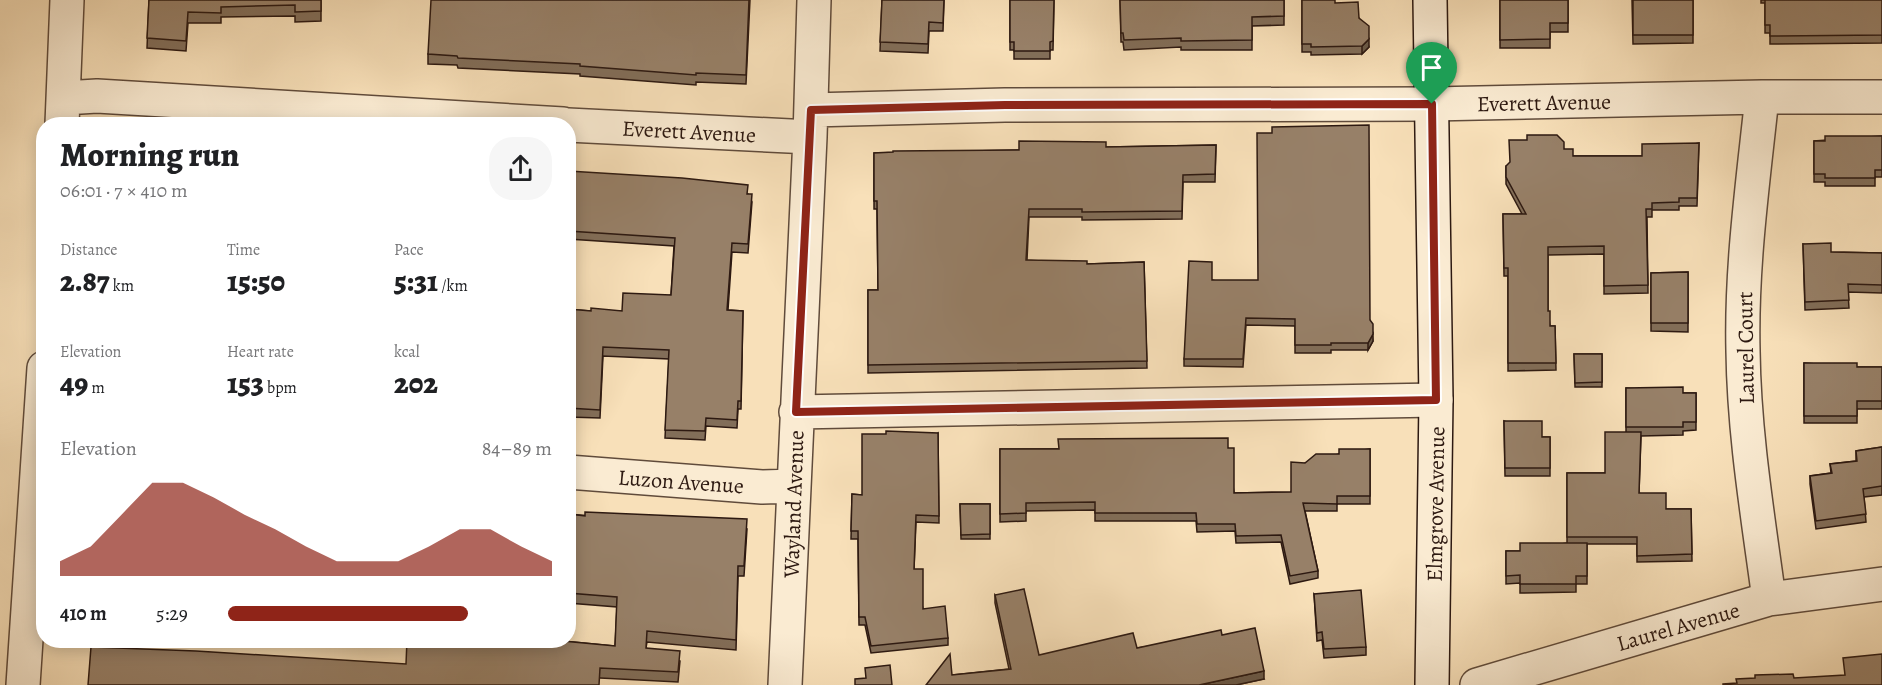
<!DOCTYPE html>
<meta charset="utf-8">
<style>
body{margin:0;font-family:Alegreya,serif;background:#f6f6f6;color:#202124;height:100vh;display:flex;flex-direction:column;font-size:22px;white-space:nowrap}
*{box-sizing:border-box;margin:0}
p{font-size:20px;color:#757577}
.icon{flex:none;width:33px;height:33px;fill:none;stroke:currentColor;stroke-width:2;stroke-linecap:round;stroke-linejoin:round}
.map{position:relative;flex:1;overflow:hidden}
.side{position:absolute;left:36px;top:117px;width:540px;height:531px;display:flex;flex-direction:column;background:#fff;border-radius:24px;box-shadow:0 3px 15px #0003}
.side>*{flex:none}
.pin{position:absolute;display:grid;place-items:center;width:51px;height:51px;color:#fff;margin:-62px -26px;border-radius:50% 50% 50% 0;rotate:-45deg;box-shadow:0 0 6px #0007}
.pin .icon{rotate:45deg}
.round{display:grid;place-items:center;flex:none;width:63px;height:63px;border-radius:24px;background:#f6f6f6}
.head{display:flex;align-items:center;justify-content:space-between;height:102px;padding:0 24px}
h1{font-size:33px;font-weight:800;line-height:45px}
.figures{display:grid;grid-template-columns:repeat(3,1fr);gap:9px;height:102px;padding:6px 24px}
.figures div{display:grid;align-content:center}
.figures b{font-size:30px;font-weight:800}
.figures small{font-size:16px;font-weight:400}
.figures p{font-size:16px}
.chart{height:168px;padding:12px 24px}
.chart p{display:flex;justify-content:space-between}
.chart svg{width:100%;height:108px;margin-top:6px;fill:#8f2418;opacity:.7}
ul{padding:0 24px;list-style:none;font-size:20px}
li{display:grid;grid-template-columns:96px 72px 1fr;align-items:center;height:45px}
li i{height:15px;border-radius:8px;background:#8f2418}
.map>svg:first-child{display:block}
</style>
<div class="map">
<svg width="1882" height="685" viewBox="0 0 1882 685">
<rect width="100%" height="100%" fill="#f8e0b9"/>
<filter id="stains"><feTurbulence type="fractalNoise" baseFrequency=".00333" numOctaves="4"/><feColorMatrix values="0 0 0 0 .2 0 0 0 0 .09 0 0 0 0 .02 0 0 0 .5 -.17"/></filter>
<radialGradient id="worn" r=".72"><stop offset=".6" stop-color="#630" stop-opacity="0"/><stop offset="1" stop-color="#630" stop-opacity=".3"/></radialGradient>
<g fill="none" stroke-linecap="round" stroke-linejoin="round">
<defs>
<path id="street" d="M1762 97C1753 182 1741 266 1743 351 1744 434 1758 517 1769 599
M64 98 97 96 563 124
M811 110 1005 105 1432 104 1762 97H1882
M62 124 67 0
M568 125 810 137
M796 412 1436 400
M568 472 762 487 794 486
M23 685 44 368
M785 685 810 137 814 0
M1477 685 1769 599 1882 584"/>
<path id="secondary" d="M1430 0 1436 400 1432 685"/>
</defs>
<!-- street casing -->
<use href="#street" stroke="#604b3b" stroke-width="36"/>
<!-- secondary casing -->
<use href="#secondary" stroke="#2d1911" stroke-width="36"/>
<!-- street -->
<use href="#street" stroke="#faebd2" stroke-width="33"/>
<!-- secondary -->
<use href="#secondary" stroke="#faebd2" stroke-width="33"/>
</g>
<!-- wall -->
<path fill="#826e59" stroke="#2d1911" stroke-width="1.5" d="M149 0H321V21L295 22V16L221 17V23H188L186 51 147 48Z
M750 0 746 84 696 82V85L580 76V74L458 68 457 65 428 64V54Z
M882 0H944L943 31H929L928 53 880 51Z
M1010 0H1054L1053 50H1050V59H1014V50H1010Z
M1120 0H1284V25L1252 26V50H1181V47L1124 50 1123 42H1121Z
M1302 0 1335 3 1359 18 1369 47 1362 54 1311 55V52H1302Z
M1500 0H1568V32H1550V48H1500Z
M1632 0H1693V43L1633 44Z
M1761 0H1882V43L1770 44V33H1765V3H1761Z
M1882 136V177H1875V186H1825V182H1814V141Z
M1699 143 1697 206H1679V210H1652V217H1647L1648 293 1604 294V254L1548 255V311L1550 326H1555L1556 370 1508 371V276H1504L1503 214H1522L1506 184V166L1564 149 1573 156H1642Z
M1216 145 1215 182H1183L1182 219 1082 220V217H1029L1027 260 1087 264 1144 262 1147 368 868 373V290H878L877 209H874V153L1019 150 1106 147Z
M568 171 748 194 752 202 748 253 732 252 728 310 743 311 741 409H738L737 428 706 426 705 440 665 438 669 359 603 356 600 418 568 417V309L591 311H622L671 295 674 246 568 239Z
M1803 244 1831 252 1882 253V293L1848 292 1849 308 1805 310Z
M1688 272V332L1651 331V273Z
M1212 280 1370 320 1373 341 1368 350H1331V353H1295V326L1246 325 1243 367 1184 366V359Z
M1574 354H1602V387H1575Z
M1804 363 1857 367H1882V409H1857V423H1804Z
M1626 388 1683 393H1696V430L1683 431V435L1641 436 1639 493 1666 509H1691L1692 561 1637 562V544H1587V584H1576V592L1520 593V583L1506 584V551H1520L1567 543V473H1605L1626 432Z
M1504 421 1542 437H1550V476H1505Z
M938 433 939 523 916 522 914 569 923 609 948 638V645L871 653 865 625H859L858 539H851L852 494 862 495Z
M1882 447V495L1864 497 1866 522 1816 529 1810 484V476L1831 473 1830 464 1856 461V451Z
M1228 448 1234 493 1291 492 1305 463 1339 454 1370 449V504H1337V511H1305L1318 571V578L1290 584 1281 542 1236 543 1235 531 1197 532 1196 521H1095V510L1026 511V521L1000 522V449Z
M960 504H990V539H961Z
M568 514 747 529 744 576H738L736 650 647 642 646 648 680 661 678 682 600 678 406 664 563 641 615 646 617 607 568 603Z
M1314 594 1366 647V655L1324 658 1322 640 1317 641Z
M995 595 1039 655 1137 648 1222 635 1264 679 1236 685H926L952 675 1009 669 995 603Z"/>
<!-- shaded-wall -->
<path fill="#6a5a49" stroke="#2d1911" stroke-width="1.5" d="M1369 39V47L1362 54V46Z
M1373 334V341L1368 350V343Z
M1264 671V679L1236 685H1199Z"/>
<!-- building -->
<path fill="#978068" stroke="#2d1911" stroke-width="1.5" d="M149 0H321V11L295 12V5L221 7V13L188 12 186 41 147 38Z
M431 0H749L746 75 696 73V75L580 66V64L458 58 457 56 428 54Z
M882 0H944L943 23 929 22 928 44 880 42Z
M1010 0H1054L1053 41 1050 42V51H1014V42H1010Z
M1120 0H1284V16L1252 17V40L1181 41V38L1124 40 1123 33H1121Z
M1302 0H1335V3L1358 2 1359 18 1369 26V39L1362 46 1311 47V44H1302Z
M1500 0H1568V23H1550V39L1500 40Z
M1633 0H1693V35H1633Z
M1765 0H1882V35L1770 36V25H1765Z
M1369 125 1370 320 1373 324V334L1368 343H1331V345H1295V319L1246 318 1243 359H1184L1189 261 1212 262V280H1258L1257 133H1272V127Z
M1527 135H1557L1564 142V149H1573V156H1642V144L1699 143 1697 198H1679V202L1652 203V209H1646L1648 285 1604 286V246L1548 247V311H1550V326H1555L1556 363H1508V268H1504L1503 214H1526L1506 177V166L1510 162 1509 140H1527Z
M1825 136H1882V170H1875V178H1825V174H1814V141H1825Z
M1019 141 1106 142V147L1216 145 1215 174 1183 175 1182 211 1082 212V209H1029L1026 260 1087 261V264L1144 262 1147 361 868 365V290H878L877 201H874V153L893 152V151L1019 150Z
M568 171 682 178 748 185 747 194H752L748 244 732 243 727 310 743 311 741 401H738L737 420 706 418 705 431 665 430 669 350 603 347 600 410 568 408V309L591 311V308L622 311 623 293 671 295 675 238 568 231Z
M1831 243V252L1882 253V285L1848 284 1849 300 1805 302 1803 244Z
M1688 272V323H1651V273Z
M1574 354H1602V382L1575 383Z
M1804 363H1857V367H1882V401H1857V416H1804Z
M1683 387V393H1696V422H1683V427H1626V388Z
M1504 421H1542V437H1550V468H1505Z
M886 431 938 433 939 516 916 515 914 569H923V609L945 606 948 638 871 646 865 617H859L858 531H851L852 494 862 495V434H886Z
M1605 432H1641L1639 493H1666V509H1691L1692 554 1637 556V537H1567V473H1605Z
M1228 438V448H1234V493L1291 492V462L1305 463 1316 454H1339V449H1370V496H1337V504L1303 503 1318 571 1290 576 1281 535 1236 536 1235 524H1197L1196 513H1095V502L1026 503V513L1000 514V449H1059L1058 439Z
M1882 447V486L1863 489 1866 514 1816 521 1810 476 1832 473 1830 464 1857 461 1856 451Z
M960 504H990V534L961 535Z
M585 512 747 519 744 566H738L736 640 647 631 646 648 680 651 678 672 600 668 599 685H88L91 647 196 651 406 664 407 640H563V641L615 646 617 597 568 593V514L585 516Z
M1520 543H1587V576H1576V584H1520V575L1506 576V551H1520Z
M1024 589 1039 655 1133 633 1137 648 1221 630 1222 635 1255 628 1264 671 1199 685H926L950 654 952 675 1011 669 995 595Z
M1361 590 1366 647 1324 649 1322 632 1317 633 1314 594Z
M1882 654V685H1723V684L1737 683 1736 679 1755 678V675L1793 674 1794 678 1845 675 1843 658Z
M890 665 892 685H855V679L866 678 865 668Z"/>
<g fill="none" stroke-linecap="round" stroke-linejoin="round">
<defs>
<path id="route" d="M1432 104 1436 400 796 412 811 110 1005 105Z"/>
</defs>
<!-- route casing -->
<use href="#route" stroke="#fff" stroke-width="12"/>
<!-- route -->
<use href="#route" stroke="#8f2418" stroke-width="8"/>
</g>
<g text-anchor="middle" stroke-width="4.5" stroke-linejoin="round" paint-order="stroke">
<!-- street labels -->
<g font-size="22" fill="#2d1911" stroke="#faebd2">
<text transform="translate(1544 102) rotate(-1)" y="8">Everett Avenue</text>
<text transform="translate(689 131) rotate(3)" y="8">Everett Avenue</text>
<text transform="translate(1745 348) rotate(-91)" y="8">Laurel Court</text>
<text transform="translate(681 481) rotate(4)" y="8">Luzon Avenue</text>
<text transform="translate(793 504) rotate(-88)" y="8">Wayland Avenue</text>
<text transform="translate(1435 504) rotate(-89)" y="8">Elmgrove Avenue</text>
<text transform="translate(1678 626) rotate(-16)" y="8">Laurel Avenue</text>
</g>
</g>
<rect width="100%" height="100%" filter="url(#stains)"/>
<rect width="100%" height="100%" fill="url(#worn)"/>
</svg>
<div class="pin" style="left:1432px;top:104px;background:#1e9e55"><svg class="icon" aria-label="arrive" viewBox="0 0 24 24"><path d="M6 21V4h12l-3 4 3 4H6"/></svg></div>
<section class="side">
<div class="head"><div><h1>Morning run</h1><p>06:01 · 7 × 410 m</p></div><a class="round"><svg class="icon" aria-label="share" viewBox="0 0 24 24"><path d="M12 15V3M7 8l5-5 5 5M5 13v7h14v-7"/></svg></a></div>
<div class="figures">
<div><p>Distance</p><b>2.87<small> km</small></b></div>
<div><p>Time</p><b>15:50</b></div>
<div><p>Pace</p><b>5:31<small> /km</small></b></div>
</div>
<div class="figures">
<div><p>Elevation</p><b>49<small> m</small></b></div>
<div><p>Heart rate</p><b>153<small> bpm</small></b></div>
<div><p>kcal</p><b>202</b></div>
</div>
<div class="chart"><p><span>Elevation</span>84–89 m</p>
<svg viewBox="0 0 160 44" preserveAspectRatio="none"><path d="M0 44V38L10 32L20 19L30 6L40 6L50 12L60 19L70 25L80 32L90 38L100 38L110 38L120 32L130 25L140 25L150 32L160 38V44z"/></svg>
</div>
<ul>
<li><b>410 m</b>5:29<i style="width:74%"></i></li>
</ul>
</section>
</div>
